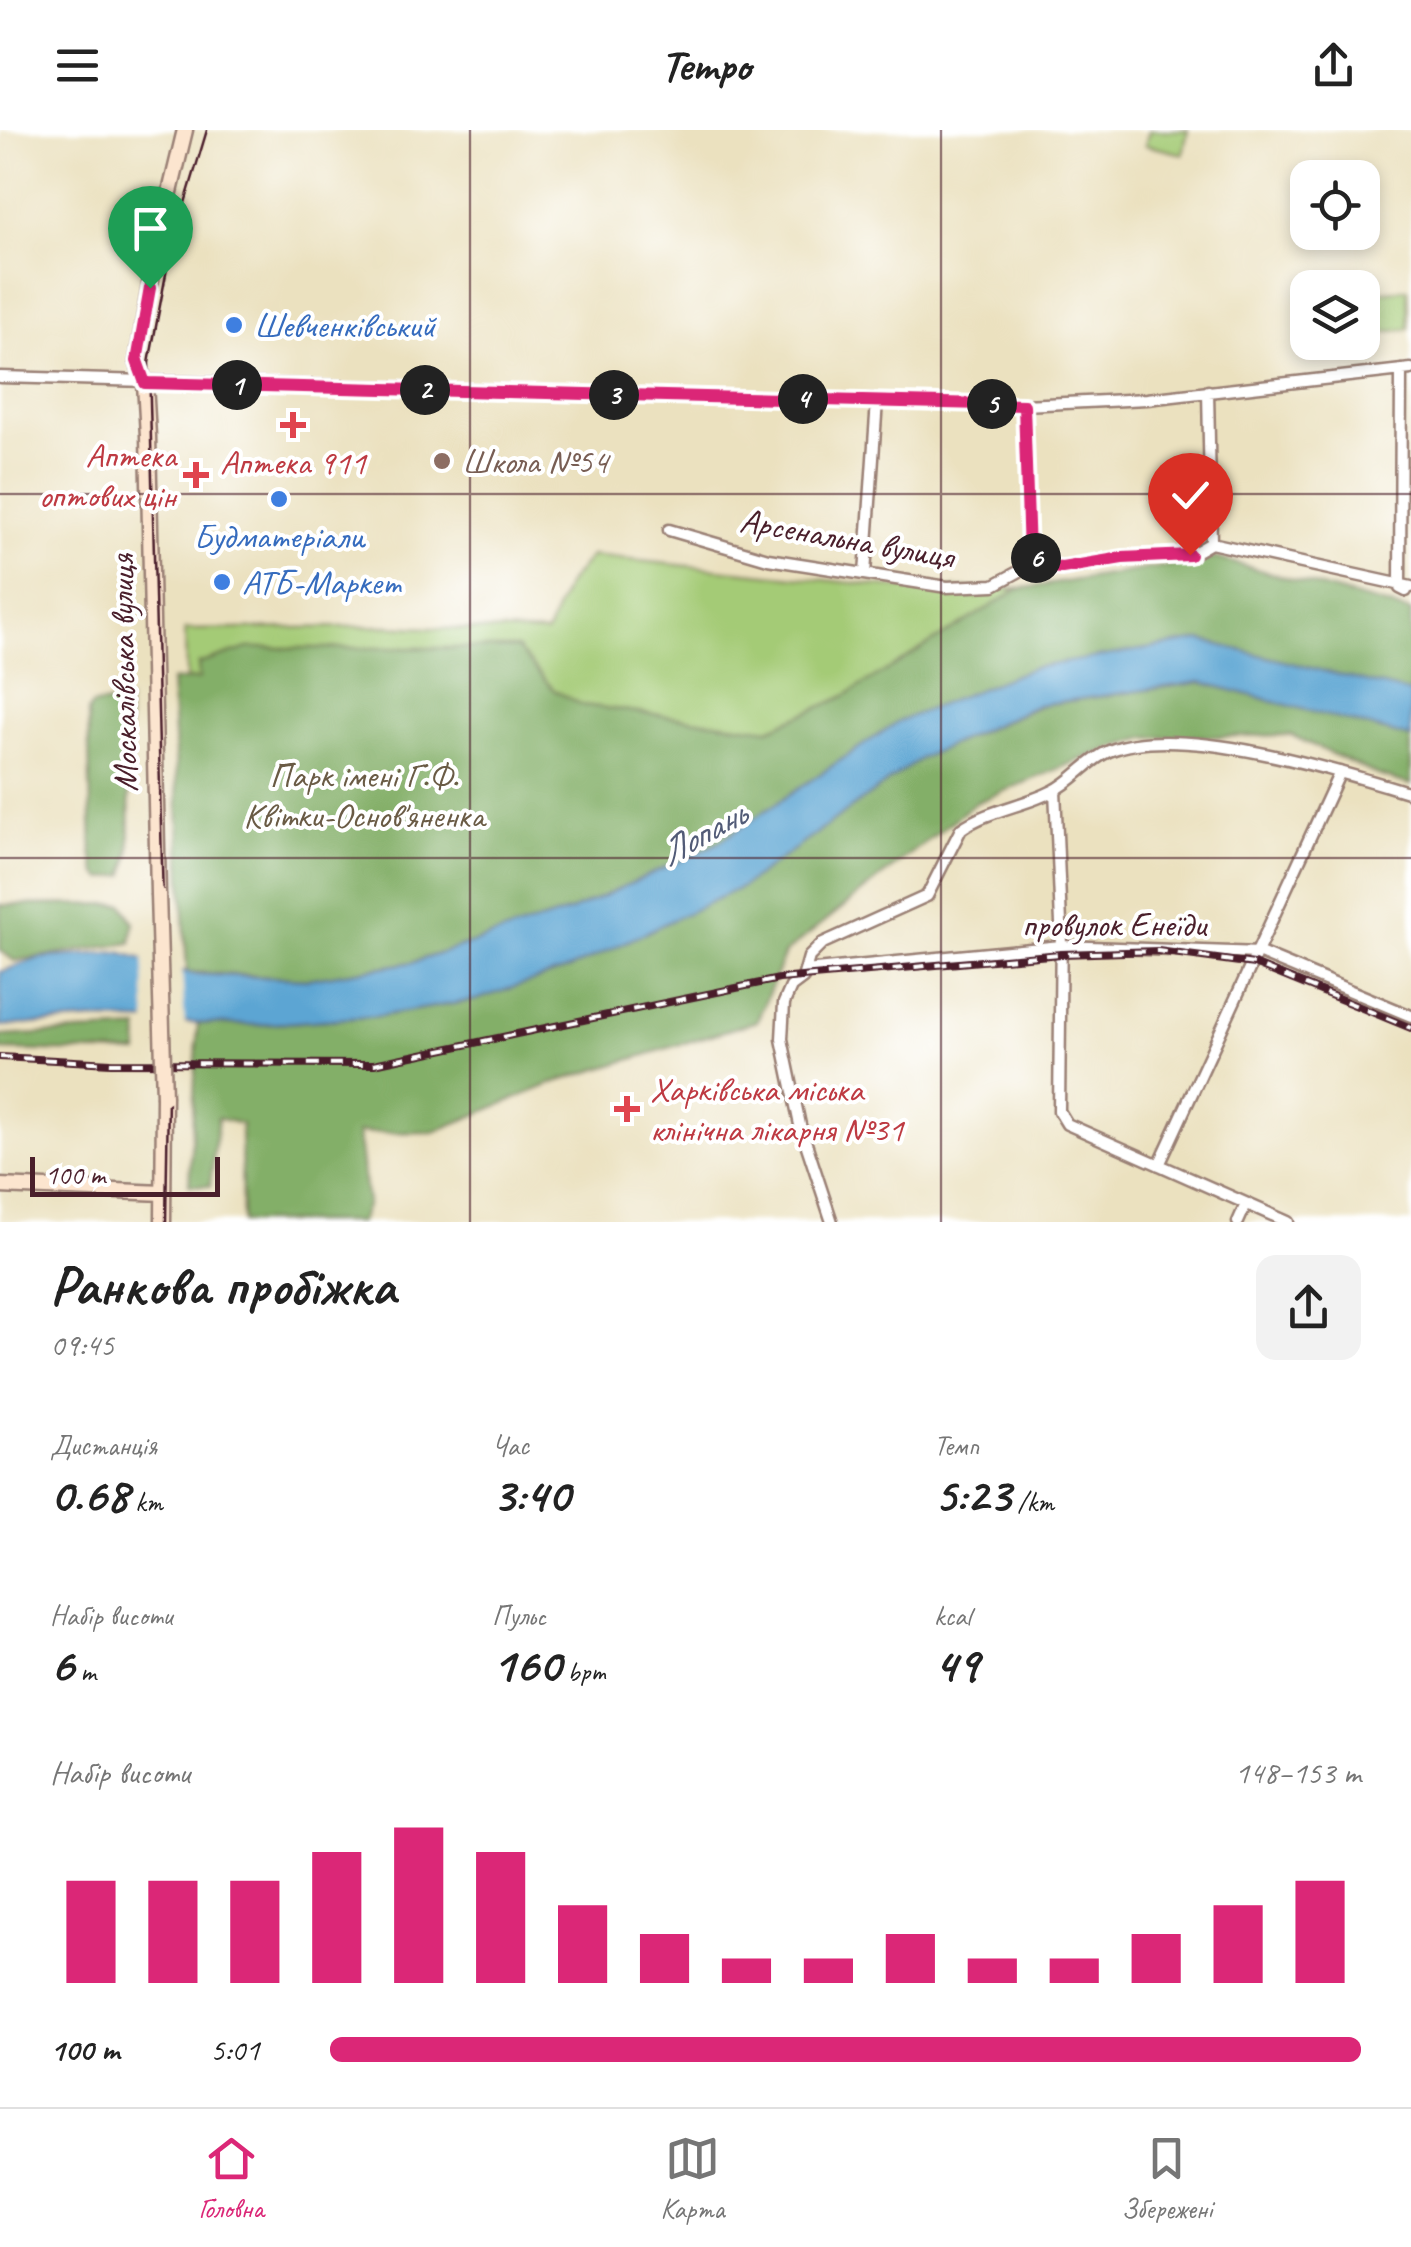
<!DOCTYPE html>
<html lang="uk">
<meta charset="utf-8">
<style>
body{margin:0;font-family:Caveat,sans-serif;background:#f2f2f2;color:#222;height:100vh;display:flex;flex-direction:column;font-size:38px;white-space:nowrap}
*{box-sizing:border-box;margin:0}
p{font-size:32px;color:#767676}
.icon{flex:none;width:55px;height:55px;fill:none;stroke:currentColor;stroke-width:2;stroke-linecap:round;stroke-linejoin:round}
.map{position:relative;height:1092px;overflow:hidden}
.sheet{display:flex;flex-direction:column;background:#fff;flex:1}
.sheet>*{flex:none}
.buttons{position:absolute;left:1290px;top:30px;display:grid;gap:20px}
.buttons a{display:grid;place-items:center;width:90px;height:90px;border-radius:20px;background:#fff;box-shadow:0 5px 15px #0003;font-size:50px}
.scale{position:absolute;left:30px;bottom:25px;width:190px;box-sizing:border-box;padding-left:10px;border:5px solid #4a1f2b;border-top:0;font-size:28px;line-height:35px;white-space:nowrap;color:#4a1f2b;-webkit-text-stroke:8px #fff;paint-order:stroke}
.pin{position:absolute;display:grid;place-items:center;width:85px;height:85px;color:#fff;margin:-102px -42px;border-radius:50% 50% 50% 0;rotate:-45deg;box-shadow:0 0 10px #0007}
.pin .icon{rotate:45deg}
.km{position:absolute;width:50px;height:50px;margin:-25px;border-radius:50%;background:#222;color:#fff;font-size:28px;line-height:50px;text-align:center}
.round{display:grid;place-items:center;flex:none;width:105px;height:105px;border-radius:20px;background:#f2f2f2}
.head{display:flex;align-items:center;justify-content:space-between;height:170px;padding:0 50px}
h1{font-size:55px;font-weight:700;line-height:75px}
.stats{display:grid;grid-template-columns:repeat(3,1fr);gap:15px;height:170px;padding:10px 50px}
.stats div{display:grid;align-content:center}
.stats b{font-size:50px;font-weight:700}
.stats small{font-size:28px;font-weight:400}
.stats p{font-size:28px}
.chart{height:280px;padding:20px 50px}
.chart p{display:flex;justify-content:space-between}
.chart svg{width:100%;height:180px;margin-top:10px;stroke:#db2777;stroke-width:6}
ul{padding:0 50px;list-style:none;font-size:32px}
li{display:grid;grid-template-columns:160px 120px 1fr;align-items:center;height:75px}
li i{height:25px;border-radius:12px;background:#db2777}
header{display:flex;justify-content:space-between;align-items:center;height:130px;padding:0 50px;background:#fff;font-size:45px;font-weight:700}
.tabs{display:flex;justify-content:space-around;align-items:center;height:140px;border-top:2px solid #e0e0e0;background:#fff;font-size:28px;color:#767676}
.tabs a{display:grid;justify-items:center;gap:5px}
.tabs .current{color:#db2777}
.map>svg:first-child{display:block}
</style>
<header><svg class="icon" aria-label="menu" viewBox="0 0 24 24"><path d="M4 6h16M4 12h16M4 18h16"/></svg>Tempo<svg class="icon" aria-label="share" viewBox="0 0 24 24"><path d="M12 15V3M7 8l5-5 5 5M5 13v7h14v-7"/></svg></header>
<div class="map">
<svg width="1411" height="1092" viewBox="0 0 1411 1092">
<rect width="100%" height="100%" fill="#fff"/>
<filter id="ink" filterUnits="userSpaceOnUse"><feTurbulence type="fractalNoise" baseFrequency=".01" numOctaves="2"/><feDisplacementMap in="SourceGraphic" scale="20" xChannelSelector="R" yChannelSelector="G"/><feConvolveMatrix kernelMatrix="1 2 1 2 8 2 1 2 1" color-interpolation-filters="sRGB"/></filter>
<filter id="wash" filterUnits="userSpaceOnUse"><feTurbulence type="fractalNoise" baseFrequency=".0048" numOctaves="4" result="noise"/><feDisplacementMap in="SourceGraphic" scale="40" xChannelSelector="R" yChannelSelector="G"/><feGaussianBlur stdDeviation="2.25" result="paint"/><feColorMatrix in="noise" values="0 0 0 0 0 0 0 0 0 0 0 0 0 0 0 0 0 1.4 0 .05"/><feComposite in="paint" operator="in"/></filter>
<g filter="url(#wash)">
<rect width="100%" height="100%" fill="#ebe1bf"/>
<!-- green -->
<path fill="#a4cb76" stroke="#777550" stroke-width="2.5" d="M1149 0H1188L1183 24 1145 15Z
M1408 159 1409 199 1363 205V163Z
M591 426 904 458 1040 459 899 591 716 714 193 844 185 500 385 496 547 503 566 456Z"/>
<!-- forest -->
<path fill="#83af67" stroke="#666749" stroke-width="2.5" d="M1216 428 1411 482V564L1200 510 899 591 716 714 571 781 413 832 308 849 187 842 171 551 199 549 198 534 248 518H517L554 560 583 575 769 599 843 567 1019 459Z
M1201 552 1411 608V655L1375 644 1291 605 1145 608 1087 627 975 673 785 823 757 891 553 953 434 1002 358 1003 367 1073 360 1092H242L241 994 218 988 210 1056 189 1055 198 893 258 895 379 886 476 870 740 758 921 628 1041 575Z
M128 571 130 722 125 745 103 749 97 744 92 723 88 581 93 575Z
M123 774 134 793 131 813 14 831 0 820V775Z
M139 899 138 923 0 920V906Z"/>
<!-- water -->
<path fill="#5ca5d3" stroke="#53627f" stroke-width="2.5" d="M1200 510 1411 563V608L1201 552 1038 575 921 628 742 757 569 839 476 870 379 886 258 895 98 890 0 896V842L39 828 120 822 193 844 308 849 414 832 571 781 716 714 899 591 1032 538Z"/>
<!-- pier -->
<path fill="#ebe1bf" d="M143 824 182 835 185 898 147 896Z"/>
</g>
<g filter="url(#ink)">
<g fill="none" stroke-linecap="round" stroke-linejoin="round">
<defs>
<path id="street" d="M1401 240 1400 458 1406 461
M0 247 1024 275 1147 269 1411 239
M1208 261 1211 413
M1024 275 1029 424
M669 400 768 429 947 457 994 455 1018 442 1029 424 1050 437 1062 439 1122 428 1190 425 1211 413 1411 457
M865 444 877 271
M1055 660 1061 793 1059 981 1067 994 1288 1092
M805 841 1061 816 1260 823 1411 886
M1159 1035 1340 642
M832 1092 800 995 782 909 784 873 791 857 803 848 809 827 823 813 927 766 961 699C988 680 1024 676 1053 661 1074 651 1088 630 1109 621 1180 592 1339 641 1411 663
M1238 1092 1246 1074"/>
<path id="secondary" d="M158 764 148 306 145 253 137 231 156 120 185 0
M0 1056 163 1063
M163 1092 164 967"/>
</defs>
<!-- street casing -->
<use href="#street" stroke="#9a8075" stroke-width="15"/>
<!-- secondary casing -->
<use href="#secondary" stroke="#9a8075" stroke-width="19"/>
<!-- street -->
<use href="#street" stroke="#fff" stroke-width="10"/>
<!-- secondary -->
<use href="#secondary" stroke="#fce5cf" stroke-width="14"/>
<!-- tram -->
<path stroke="#4a1f2b" stroke-width="2.5" d="M166 1092 168 966 149 233 170 123 207 0"/>
<defs>
<path id="rail" d="M0 927 111 933 374 934 779 849 1061 824 1158 821 1254 834 1411 898"/>
</defs>
<!-- rail casing -->
<use href="#rail" stroke="#4a1f2b" stroke-width="8"/>
<!-- rail -->
<use href="#rail" stroke="#fff" stroke-width="4" stroke-dasharray="11" stroke-linecap="butt"/>
<defs>
<path id="secondary-bridge" d="M158 764 164 967"/>
</defs>
<!-- secondary-bridge casing -->
<use href="#secondary-bridge" stroke="#9a8075" stroke-width="19" stroke-linecap="butt"/>
<!-- secondary-bridge -->
<use href="#secondary-bridge" stroke="#fce5cf" stroke-width="14"/>
</g>
</g>
<g fill="none" stroke-linecap="round" stroke-linejoin="round" filter="url(#ink)">
<defs>
<path id="route" d="M150 158 137 231 145 253 1024 275 1029 424 1050 437 1062 438 1122 428 1190 425"/>
</defs>
<!-- route casing -->
<use href="#route" stroke="#fff" stroke-width="20"/>
<!-- route -->
<use href="#route" stroke="#db2777" stroke-width="12"/>
</g>
<!-- grid -->
<path fill="none" stroke="#4a1f2b" stroke-width="2.5" stroke-opacity="0.55" d="M470 0V1092M941 0V1092M0 364H1411M0 728H1411"/>
<!-- markers -->
<g fill="#3f7fe0" stroke="#fff" stroke-width="4">
<circle cx="234" cy="195" r="10"/>
<circle cx="279" cy="369" r="10"/>
<circle cx="222" cy="452" r="10"/>
</g>
<g fill="#e0444e" stroke="#fff" stroke-width="4">
<path d="M288 280h10v10h10v10h-10v10h-10v-10h-10v-10h10z"/>
<path d="M191 330h10v10h10v10h-10v10h-10v-10h-10v-10h10z"/>
<path d="M622 964h10v10h10v10h-10v10h-10v-10h-10v-10h10z"/>
</g>
<circle fill="#8d6e63" stroke="#fff" stroke-width="4" cx="442" cy="331" r="10"/>
<g text-anchor="middle" stroke-width="8" stroke-linejoin="round" paint-order="stroke">
<!-- shop labels -->
<g font-size="35" fill="#366cbe" stroke="#fff" text-anchor="start">
<text x="254" y="207">Шевченківський</text>
<text x="279" y="418" text-anchor="middle">Будматеріали</text>
<text x="242" y="464">АТБ-Маркет</text>
</g>
<!-- health labels -->
<g font-size="35" fill="#be3a42" stroke="#fff" text-anchor="end">
<text x="176" y="337">Аптека<tspan x="176" dy="40">оптових цін</tspan></text>
<text x="293" y="344" text-anchor="middle">Аптека 911</text>
<text x="650" y="971" text-anchor="start">Харківська міська<tspan x="650" dy="40">клінічна лікарня №31</tspan></text>
</g>
<!-- education labels -->
<g font-size="35" fill="#785e54" stroke="#fff" text-anchor="start">
<text x="462" y="343">Школа №54</text>
</g>
<!-- street labels -->
<g font-size="35" fill="#4a1f2b" stroke="#fff">
<text transform="translate(847 408) rotate(10)" y="12">Арсенальна вулиця</text>
<text transform="translate(123 543) rotate(-91)" y="12">Москалівська вулиця</text>
<text x="1114" y="806">провулок Енеїди</text>
</g>
<!-- park labels -->
<g font-size="35" fill="#6a5b45" stroke="#fff">
<text x="364" y="657">Парк імені Г.Ф.<tspan x="364" dy="40">Квітки-Основ'яненка</tspan></text>
</g>
<!-- water labels -->
<g font-size="38" font-style="italic" fill="#525b77" stroke="#fff">
<text transform="translate(702 703) rotate(-29)" y="13">Лопань</text>
</g>
</g>
</svg>
<div class="buttons">
<a><svg class="icon" aria-label="locate" viewBox="0 0 24 24"><circle cx="12" cy="12" r="6"/><path d="M12 2v4M12 18v4M2 12h4M18 12h4"/></svg></a>
<a><svg class="icon" aria-label="layers" viewBox="0 0 24 24"><path d="M12 4l9 5-9 5-9-5zM3 14l9 5 9-5"/></svg></a>
</div>
<div class="scale">100 m</div>
<div class="pin" style="left:150px;top:158px;background:#1e9e55"><svg class="icon" aria-label="arrive" viewBox="0 0 24 24"><path d="M6 21V4h12l-3 4 3 4H6"/></svg></div>
<div class="pin" style="left:1190px;top:425px;background:#d93025"><svg class="icon" aria-label="check" viewBox="0 0 24 24"><path d="M5 12l5 5 9-10"/></svg></div>
<b class="km" style="left:237px;top:255px">1</b>
<b class="km" style="left:425px;top:260px">2</b>
<b class="km" style="left:614px;top:265px">3</b>
<b class="km" style="left:803px;top:269px">4</b>
<b class="km" style="left:992px;top:274px">5</b>
<b class="km" style="left:1036px;top:428px">6</b>
</div>
<section class="sheet">
<div class="head"><div><h1>Ранкова пробіжка</h1><p>09:45</p></div><a class="round"><svg class="icon" aria-label="share" viewBox="0 0 24 24"><path d="M12 15V3M7 8l5-5 5 5M5 13v7h14v-7"/></svg></a></div>
<div class="stats">
<div><p>Дистанція</p><b>0.68<small> km</small></b></div>
<div><p>Час</p><b>3:40</b></div>
<div><p>Темп</p><b>5:23<small> /km</small></b></div>
</div>
<div class="stats">
<div><p>Набір висоти</p><b>6<small> m</small></b></div>
<div><p>Пульс</p><b>160<small> bpm</small></b></div>
<div><p>kcal</p><b>49</b></div>
</div>
<div class="chart"><p><span>Набір висоти</span>148–153 m</p>
<svg viewBox="0 0 160 44" preserveAspectRatio="none"><path d="M5 44V19M15 44V19M25 44V19M35 44V12M45 44V6M55 44V12M65 44V25M75 44V32M85 44V38M95 44V38M105 44V32M115 44V38M125 44V38M135 44V32M145 44V25M155 44V19"/></svg>
</div>
<ul>
<li><b>100 m</b>5:01<i style="width:100%"></i></li>
</ul>
</section>
<nav class="tabs">
<a class="current"><svg class="icon" aria-label="home" viewBox="0 0 24 24"><path d="M3 11l9-7 9 7M6 9v11h12V9"/></svg>Головна</a>
<a><svg class="icon" aria-label="map" viewBox="0 0 24 24"><path d="M3 6l6-2 6 2 6-2v14l-6 2-6-2-6 2zM9 4v14M15 6v14"/></svg>Карта</a>
<a><svg class="icon" aria-label="saved" viewBox="0 0 24 24"><path d="M7 4h10v16l-5-4-5 4z"/></svg>Збережені</a>
</nav>
